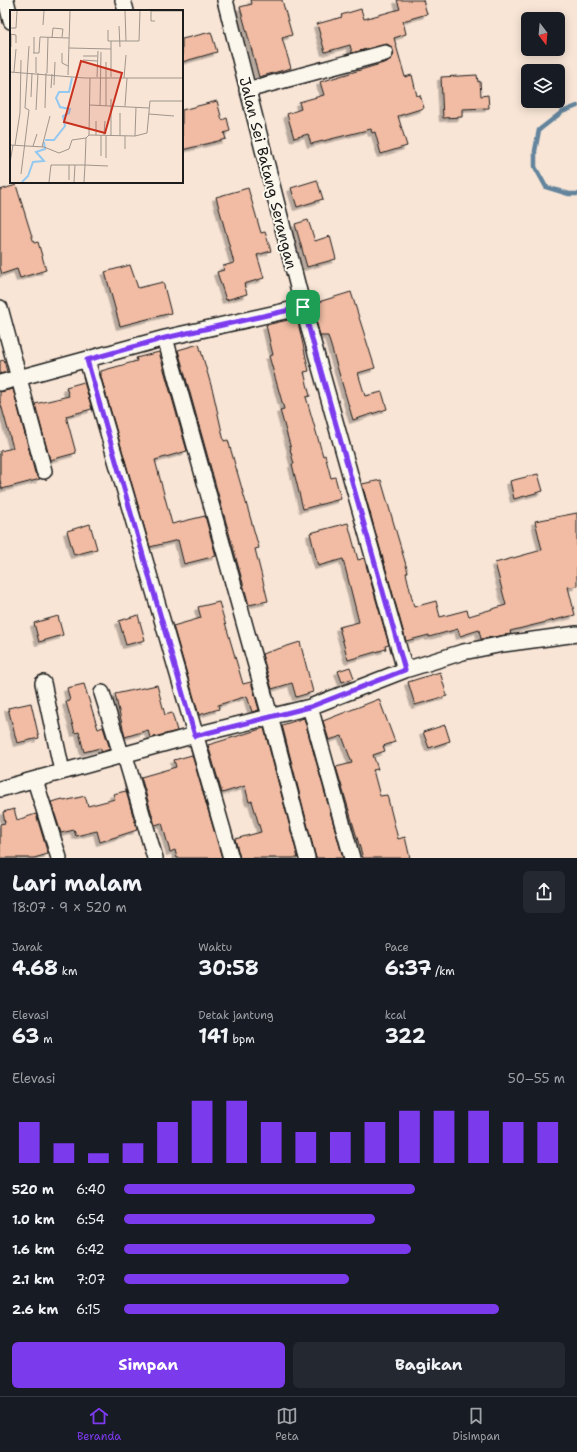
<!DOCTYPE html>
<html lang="id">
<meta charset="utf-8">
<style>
body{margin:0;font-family:"Shantell Sans",sans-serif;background:#242831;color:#f1f3f6;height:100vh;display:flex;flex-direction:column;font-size:15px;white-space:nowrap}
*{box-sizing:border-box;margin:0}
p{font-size:13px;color:#9ea1a6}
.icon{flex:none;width:22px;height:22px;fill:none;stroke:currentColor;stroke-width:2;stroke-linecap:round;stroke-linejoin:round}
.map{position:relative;height:858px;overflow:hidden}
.panel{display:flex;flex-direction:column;background:#171b24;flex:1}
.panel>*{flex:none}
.needle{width:26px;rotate:164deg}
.tools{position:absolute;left:521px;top:12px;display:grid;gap:8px}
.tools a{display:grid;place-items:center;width:44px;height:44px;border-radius:6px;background:#171b24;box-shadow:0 2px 10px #0003;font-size:20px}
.pin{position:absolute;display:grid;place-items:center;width:34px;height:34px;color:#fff;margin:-17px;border-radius:8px;box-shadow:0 2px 6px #0006}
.round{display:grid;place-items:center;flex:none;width:42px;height:42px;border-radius:6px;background:#242831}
.summary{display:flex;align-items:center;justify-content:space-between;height:68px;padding:0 12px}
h1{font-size:22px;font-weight:700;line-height:30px}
.metrics{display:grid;grid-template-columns:repeat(3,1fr);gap:6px;height:68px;padding:4px 12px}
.metrics div{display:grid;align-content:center}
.metrics b{font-size:20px;font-weight:700}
.metrics small{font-size:11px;font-weight:400}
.metrics p{font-size:11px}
.chart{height:112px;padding:8px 12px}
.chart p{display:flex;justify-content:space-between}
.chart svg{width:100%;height:72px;margin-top:4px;stroke:#7c3aed;stroke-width:6}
.primary-button{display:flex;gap:8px;margin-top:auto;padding:8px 12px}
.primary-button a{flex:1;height:46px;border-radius:6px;background:#7c3aed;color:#fff;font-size:16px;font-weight:700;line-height:46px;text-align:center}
.primary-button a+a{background:#242831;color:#f1f3f6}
ul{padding:0 12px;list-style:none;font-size:13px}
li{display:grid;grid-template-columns:64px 48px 1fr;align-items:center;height:30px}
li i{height:10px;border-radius:5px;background:#7c3aed}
.tab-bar{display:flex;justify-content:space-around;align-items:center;height:56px;border-top:1px solid #363941;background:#171b24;font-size:11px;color:#9ea1a6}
.tab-bar a{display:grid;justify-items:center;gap:2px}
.tab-bar .selected{color:#7c3aed}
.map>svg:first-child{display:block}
</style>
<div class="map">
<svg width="577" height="858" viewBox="0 0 577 858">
<defs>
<filter id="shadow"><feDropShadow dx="-3.5" dy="3.5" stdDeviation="0" flood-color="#0004"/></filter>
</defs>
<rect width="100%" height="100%" fill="#f8e5d6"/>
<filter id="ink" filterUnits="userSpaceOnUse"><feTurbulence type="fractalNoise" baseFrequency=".025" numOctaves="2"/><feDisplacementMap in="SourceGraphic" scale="8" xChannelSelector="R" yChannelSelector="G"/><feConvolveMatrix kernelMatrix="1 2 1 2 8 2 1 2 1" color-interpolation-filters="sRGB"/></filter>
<g filter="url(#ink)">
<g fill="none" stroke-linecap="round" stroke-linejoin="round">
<!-- stream -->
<path stroke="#63849c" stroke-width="4.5" d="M577 106 562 112 539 130 535 151V167L546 187 569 194H577"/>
</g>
<!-- building -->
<path fill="#f1bca3" stroke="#1c1c1c" filter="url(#shadow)" d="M251 0H282L292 35 282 38 291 68 259 77 240 7 252 4Z
M397 0H423L427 14 403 21 406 34 394 38 405 77 412 75 417 96 420 95 424 108 398 116 407 146 381 154 375 132 372 133 371 129 311 144 308 134 294 138 287 114 301 109 299 102 324 95 320 82 387 62 394 55 392 47 387 44 352 53 350 45 325 52 317 24 342 17 341 15 361 9 364 19 400 9Z
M211 32 217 52 182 62V39Z
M477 75 478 82 480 81 481 96 488 95 489 108 462 109V117L443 118 441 77Z
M217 101 222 120 227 118 230 131 224 133 226 139 182 150V110Z
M317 180 323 199 297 207 291 188Z
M16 185 34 243 38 242 46 270 20 278 17 269 2 274 0 267V190Z
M248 188 261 233 265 232 271 251 257 255 264 278 244 284 247 294 226 300 217 272 224 270 223 266 234 263 216 197Z
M308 220 315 241 330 236 336 259 307 267 295 224Z
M130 265 138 288 163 282 171 313 120 326 105 272Z
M351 292 375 368 358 373 365 396 382 392 387 409 353 420 328 336H320L312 304Z
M297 318 309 371 304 372 310 396 306 397 323 456 325 455 331 478 335 477 341 499 303 509 292 464H294L290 449H291L280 410 284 409 269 356 273 355 266 325Z
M199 344 213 392 224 441 228 440 259 548 255 549 268 601 249 605 178 350Z
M159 352 187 451 155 460 172 524 205 516 216 556 184 564 178 540 150 547 101 377V371L137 361 136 358Z
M4 360 7 372 0 374V361Z
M84 382 92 409 66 416 76 453 50 460 35 404 69 396 66 387Z
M13 389 35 473 40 479 2 489 0 480V451L13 448 0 401V392Z
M538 474 543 491 514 499 510 481Z
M381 480 408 572 406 573 414 607 436 601 440 617 467 610 469 616 506 605 495 563 542 550 535 521 577 513V586L568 587 575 615 510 631 511 634 481 639 479 630 460 636 458 629 429 637V635L406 641 362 484Z
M348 523 358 560 364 558 389 645 385 646 386 649 348 660 339 627 359 622 343 559 318 566 310 533Z
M90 524 97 549 74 555 67 531Z
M219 602 243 684 251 682 259 710 252 712 247 696 218 705 219 709 199 715 173 626 201 618 198 607Z
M138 615 145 640 126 645 119 621Z
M58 616 63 635 39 642 34 623Z
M300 642 313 692 296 697 292 683 272 689 262 654Z
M350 667 354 678 342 682 338 671Z
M440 672 447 696 415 705 408 682Z
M84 684 98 729 103 727 110 749 102 752 100 748 84 752 79 732 75 733 66 702 70 701 67 688Z
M157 685 165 715 172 713 177 731 150 738 148 730 125 737 115 694Z
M379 699 395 742 383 746 385 751 373 755 378 769 373 770 380 796 387 795 398 839 405 837 410 858H363L336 767 352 763 342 736 329 740 323 721Z
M31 703 39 738 17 743 8 708Z
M304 718 343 858H316L282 725Z
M445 725 450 741 429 748 423 732Z
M264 728 298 858H240L235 839 261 832 252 801 249 802 245 786 222 793 208 745Z
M192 755 222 858H177L175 850 170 852 162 823 155 825 141 777 176 767 174 760Z
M126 791 137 830 100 842 97 831 76 836 74 830 61 833 51 802 63 799 64 801 85 796 88 806 115 799 113 794Z
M14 809 17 820 36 814 48 854 34 858H0V824L5 823 3 812Z"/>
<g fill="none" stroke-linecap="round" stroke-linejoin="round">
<defs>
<path id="minor" d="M6 0 11 21
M123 0 126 11
M225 0 303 307 405 670
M247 90 385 53
M0 308 44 471
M165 338 270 716 307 858
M87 360 231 858
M0 383 165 338 303 307
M43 683 62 771
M102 693 122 757
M310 707 352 858
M125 756 155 858
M35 780 59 858
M0 789 195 735 310 707 405 670 463 652 503 644 577 634"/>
</defs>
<!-- minor casing -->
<use href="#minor" stroke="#1c1c1c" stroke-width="18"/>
<!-- minor -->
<use href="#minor" stroke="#fbf7ec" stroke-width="15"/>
</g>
</g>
<g fill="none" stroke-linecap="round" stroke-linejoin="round" filter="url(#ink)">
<defs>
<path id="route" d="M303 307 405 670 310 707 195 736 87 360 165 338Z"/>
</defs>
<!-- route casing -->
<use href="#route" stroke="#fff" stroke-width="8"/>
<!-- route -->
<use href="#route" stroke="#7c3aed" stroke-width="5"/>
</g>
<g text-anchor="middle" stroke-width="4" stroke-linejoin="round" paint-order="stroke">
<!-- street labels -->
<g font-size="15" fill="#1c1c1c" stroke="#fbf7ec">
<text transform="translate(268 173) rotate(76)" y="5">Jalan Sei Batang Serangan</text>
</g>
</g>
<!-- overview -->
<g transform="translate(10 10)">
<rect width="173" height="173" fill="#f8e5d6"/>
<path fill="none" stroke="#93c9f1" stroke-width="2" d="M35 130H44L55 116 53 106 59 103 60 99 50 97 46 88 49 82H59L62 68M12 172 18 166 23 152 34 151 26 142 35 139 34 132"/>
<path fill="none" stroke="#a0958c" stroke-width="1" d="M115 1 116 31M145 11H141V1H173M33 15 34 1M109 16 110 37M0 18H6L7 1M98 20V31H129L130 1M0 24 6 25V33M173 25V45M42 28 43 18 53 19 52 27M1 37V24M59 38 101 39M23 43H29L30 27 59 28M24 43V27M52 43V53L58 56M73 46H87M73 50 87 51M96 52V96M0 62 75 68H173M4 62 6 39M26 63V47M37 63 38 27M58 65 60 1M87 67 88 41M101 67V31M114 68 116 45M44 75 45 52M41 78 42 64M21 87 22 63M80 95 139 98M90 96 91 42M115 96 117 68M35 98 36 63M26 100 28 63M110 103V126M139 104 164 106M137 123 140 91H173M79 125 80 68M86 125V111M94 125 95 111M101 126V89M125 126 126 97M76 128 79 125 125 126 137 123M0 135 34 137 49 143 59 139 62 130 76 128M5 135 10 103 11 50M23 136 27 124M32 137 40 106M115 139V126M91 146V125M96 148V126M0 153 3 135M11 164 19 100 15 98 19 36M59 170V155H75L76 128M39 172 41 155H59M64 172 65 155M74 172 75 155 98 156"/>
<path fill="#c8321e" fill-opacity="0.15" stroke="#c8321e" stroke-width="2" d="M71 51 112 63 95 123 54 112Z"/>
<rect width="173" height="173" fill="none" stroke="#1c1c1c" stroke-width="2"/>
</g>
</svg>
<div class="tools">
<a><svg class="needle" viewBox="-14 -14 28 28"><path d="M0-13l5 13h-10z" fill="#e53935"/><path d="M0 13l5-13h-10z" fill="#9ea1a6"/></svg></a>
<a><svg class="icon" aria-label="layers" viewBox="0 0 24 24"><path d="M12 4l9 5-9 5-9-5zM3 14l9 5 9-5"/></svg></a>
</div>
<div class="pin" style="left:303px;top:307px;background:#1e9e55"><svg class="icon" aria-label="arrive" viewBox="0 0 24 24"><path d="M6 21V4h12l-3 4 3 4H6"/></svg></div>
</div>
<section class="panel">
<div class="summary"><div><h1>Lari malam</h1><p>18:07 · 9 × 520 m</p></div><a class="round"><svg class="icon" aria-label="share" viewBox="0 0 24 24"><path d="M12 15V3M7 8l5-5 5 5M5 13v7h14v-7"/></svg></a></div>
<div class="metrics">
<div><p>Jarak</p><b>4.68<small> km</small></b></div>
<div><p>Waktu</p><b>30:58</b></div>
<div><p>Pace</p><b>6:37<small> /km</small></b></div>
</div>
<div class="metrics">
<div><p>Elevasi</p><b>63<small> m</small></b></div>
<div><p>Detak jantung</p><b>141<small> bpm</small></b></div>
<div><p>kcal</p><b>322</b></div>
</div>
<div class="chart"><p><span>Elevasi</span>50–55 m</p>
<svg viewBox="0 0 160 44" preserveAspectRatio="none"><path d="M5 44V19M15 44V32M25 44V38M35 44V32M45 44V19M55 44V6M65 44V6M75 44V19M85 44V25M95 44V25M105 44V19M115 44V12M125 44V12M135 44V12M145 44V19M155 44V19"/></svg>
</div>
<ul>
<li><b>520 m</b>6:40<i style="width:66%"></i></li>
<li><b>1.0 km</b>6:54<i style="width:57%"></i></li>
<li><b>1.6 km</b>6:42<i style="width:65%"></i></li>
<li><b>2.1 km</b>7:07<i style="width:51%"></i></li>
<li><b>2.6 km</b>6:15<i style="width:85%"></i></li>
</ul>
<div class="primary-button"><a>Simpan</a><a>Bagikan</a></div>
</section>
<nav class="tab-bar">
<a class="selected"><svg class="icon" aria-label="home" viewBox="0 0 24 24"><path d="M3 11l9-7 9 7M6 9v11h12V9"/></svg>Beranda</a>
<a><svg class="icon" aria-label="map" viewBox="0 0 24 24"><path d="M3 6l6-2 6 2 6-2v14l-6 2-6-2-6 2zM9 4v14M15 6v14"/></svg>Peta</a>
<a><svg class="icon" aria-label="saved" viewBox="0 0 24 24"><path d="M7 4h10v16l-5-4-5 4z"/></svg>Disimpan</a>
</nav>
